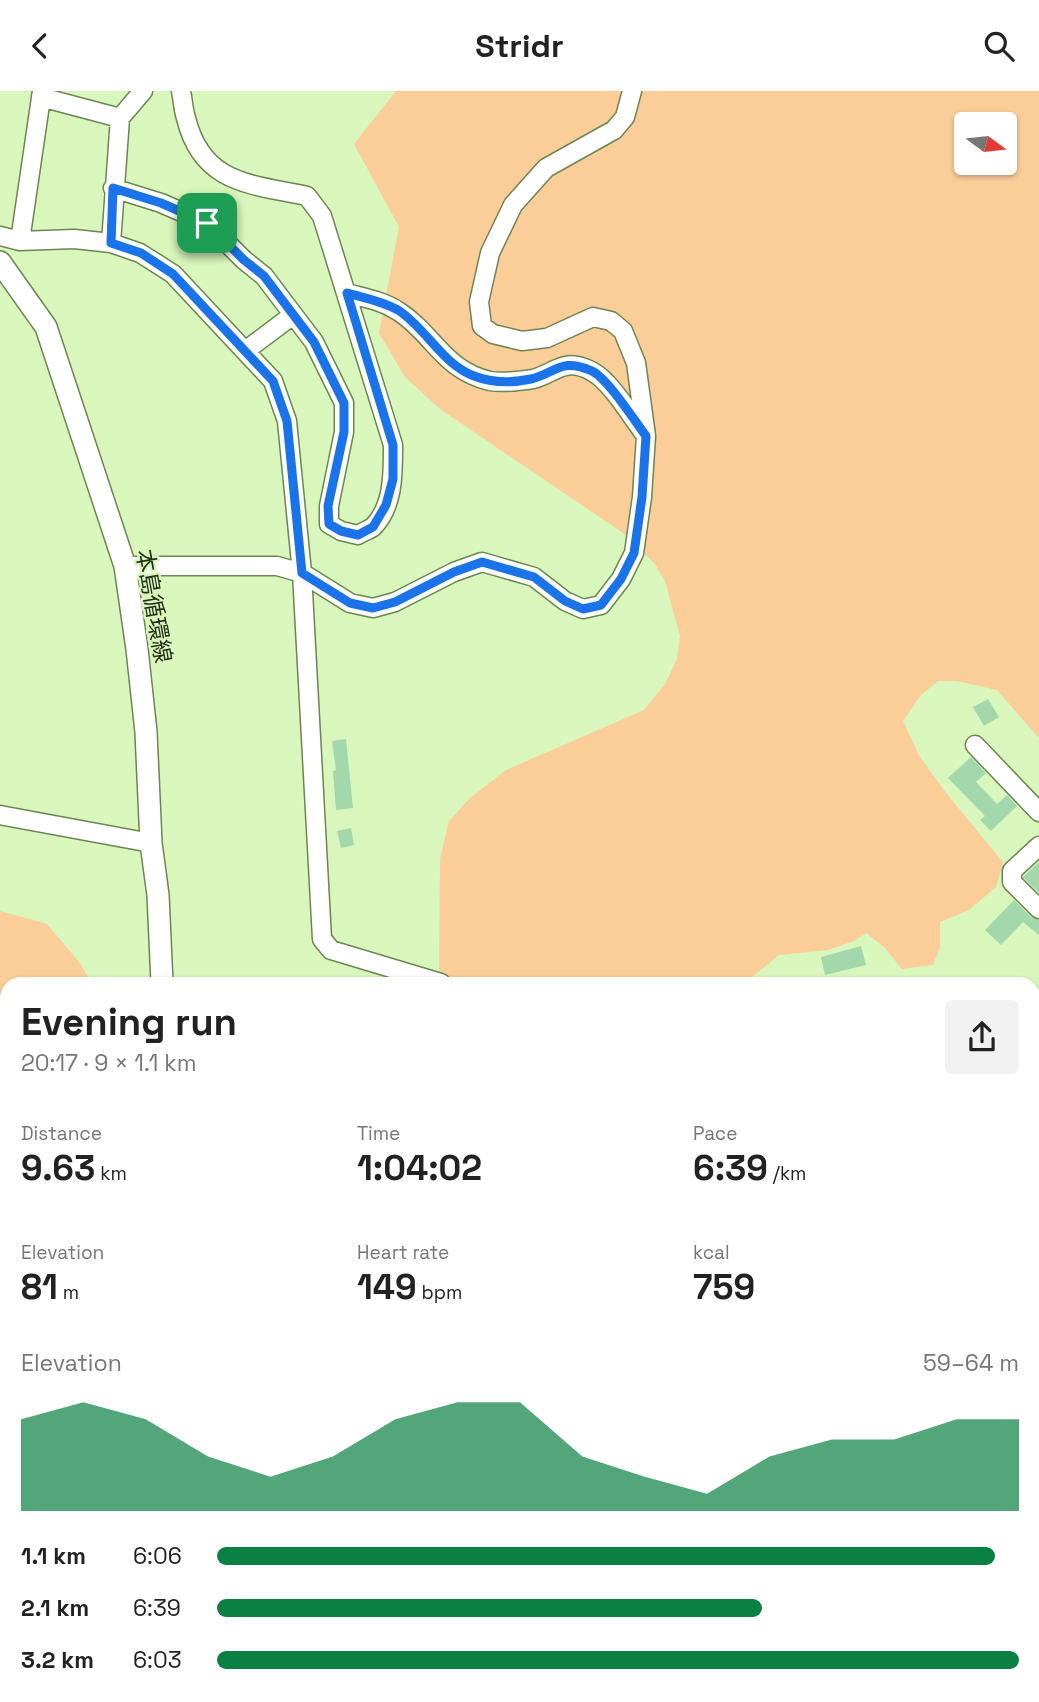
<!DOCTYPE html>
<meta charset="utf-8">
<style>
body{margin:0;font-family:"Space Grotesk","Noto Sans JP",sans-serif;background:#f2f2f2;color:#222;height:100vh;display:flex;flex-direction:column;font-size:26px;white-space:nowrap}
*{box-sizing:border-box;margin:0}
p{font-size:23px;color:#767676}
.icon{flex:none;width:38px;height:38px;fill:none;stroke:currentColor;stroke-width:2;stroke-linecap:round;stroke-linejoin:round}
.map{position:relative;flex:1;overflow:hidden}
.sheet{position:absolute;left:0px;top:886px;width:1040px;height:726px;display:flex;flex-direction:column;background:#fff;border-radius:21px 21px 0 0;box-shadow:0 2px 5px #0004}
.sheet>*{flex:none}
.needle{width:46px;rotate:105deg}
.controls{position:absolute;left:954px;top:21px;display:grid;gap:14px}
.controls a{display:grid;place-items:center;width:63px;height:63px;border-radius:7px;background:#fff;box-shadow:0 2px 5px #0004;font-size:35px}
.pin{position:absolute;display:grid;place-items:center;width:60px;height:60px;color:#fff;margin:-30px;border-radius:14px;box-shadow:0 4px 10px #0006}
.round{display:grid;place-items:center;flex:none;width:74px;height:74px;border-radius:7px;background:#f2f2f2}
.summary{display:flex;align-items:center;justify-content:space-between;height:119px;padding:0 21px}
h1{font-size:38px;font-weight:700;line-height:52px}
.figures{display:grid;grid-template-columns:repeat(3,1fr);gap:10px;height:119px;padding:7px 21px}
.figures div{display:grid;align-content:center}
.figures b{font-size:35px;font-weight:700}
.figures small{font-size:19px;font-weight:400}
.figures p{font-size:19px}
.chart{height:196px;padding:14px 21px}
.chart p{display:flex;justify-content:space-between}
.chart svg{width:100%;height:126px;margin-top:7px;fill:#0b8043;opacity:.7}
ul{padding:0 21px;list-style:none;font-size:23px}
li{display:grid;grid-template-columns:112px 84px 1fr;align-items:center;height:52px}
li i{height:18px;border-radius:9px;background:#0b8043}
header{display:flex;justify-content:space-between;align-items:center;height:91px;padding:0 21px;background:#fff;font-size:32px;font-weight:700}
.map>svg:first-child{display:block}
</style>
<header><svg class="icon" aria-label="back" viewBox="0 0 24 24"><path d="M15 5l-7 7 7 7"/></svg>Stridr<svg class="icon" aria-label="search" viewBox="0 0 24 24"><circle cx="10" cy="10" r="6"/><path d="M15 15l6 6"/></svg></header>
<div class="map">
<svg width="1039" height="1611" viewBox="0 0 1039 1611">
<rect width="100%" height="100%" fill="#d9f7bc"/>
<!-- green -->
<path fill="#facd99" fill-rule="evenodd" d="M396 0H1039V647L997 599 957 590H938L921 604 903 630 920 666 947 703 1003 771 996 796 969 819 940 831V856L933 874 902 878 885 857 866 842 854 850 828 859 779 864 745 892H439L440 768 449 730 470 707 506 679 644 619 665 593 677 568 680 545 665 490 655 473 623 442 440 318 405 286 379 242 399 136 354 53ZM966 33H1004V72H966Z
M0 820 47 833 80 872 91 892H7V1144L0 1154Z
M1033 1116 1039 1118V1296L1032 1294Z
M0 1160 7 1163V1286L0 1291Z"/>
<!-- water -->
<path fill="#e5c4fe" stroke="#ab98ba" stroke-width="2" d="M7 1369V1605H1032L1033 1382 1039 1385V1611H0V1432L3 1420 0 1417C0 1400 5 1386 7 1369Z"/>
<!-- building -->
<path fill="#a2d8ac" d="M988 608 999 626 984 635 973 616Z
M346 648 353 717 336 719 333 680 336 679 332 650Z
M971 666 986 682 976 691 997 713 1007 704 1017 715 991 740 980 729 985 725 948 687Z
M351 737 354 754 341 757 337 740Z
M1039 771V802L1023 786Z
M1014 809 1031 826 1039 829V844L1023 831 1001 854 985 839Z
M861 855 866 874 825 884 821 866Z"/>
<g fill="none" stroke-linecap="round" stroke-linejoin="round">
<defs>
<path id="minor" d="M41 6 120 27
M113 97 161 112 207 132 244 169 264 185 314 251 344 312V341L329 415V433L341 440 358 444C362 441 369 439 373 436 394 415 393 381 393 354L322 125 307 105C250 93 202 93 186 27 183 18 183 9 181 0
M0 145 20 150 74 148 111 152 140 162 173 183 273 290 287 330 302 482 322 848 331 859 441 892
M20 150 42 0
M111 152 120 27 143 0
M347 202C365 207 383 210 398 220 433 242 443 279 490 290 502 292 520 290 533 288 556 282 564 265 593 281 611 291 631 325 644 342
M245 260 293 224
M125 475H277L302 482 350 512 373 517 395 511 454 481 482 471 534 486 565 510 583 518 601 514 621 488 634 462 642 406 646 345 636 272 623 240 611 230 593 226 547 247 522 250 493 243 482 235 479 211 490 162 513 114 546 77 614 39 625 26 632 0
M975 654 1039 721
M0 724 151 752
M1039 755 1012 780V791L1039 818
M1032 929 1039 916
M0 1135 7 1136"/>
<path id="major" d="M0 171 46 236 125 475 137 558 146 641 151 752 158 804 162 892
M1032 1333 1039 1337"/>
</defs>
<!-- minor casing -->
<use href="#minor" stroke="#6b8650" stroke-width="21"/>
<!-- major casing -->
<use href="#major" stroke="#6b8650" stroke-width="24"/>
<!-- path -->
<path stroke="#98af82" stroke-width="2.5" stroke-dasharray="3.5 3.5" stroke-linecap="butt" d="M1032 990H1039"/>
<!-- minor -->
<use href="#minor" stroke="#fff" stroke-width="18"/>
<!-- major -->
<use href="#major" stroke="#fff" stroke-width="21"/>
</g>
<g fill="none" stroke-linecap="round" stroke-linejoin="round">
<defs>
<path id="route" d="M113 97 161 112 207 132 244 169 264 185 314 251 344 312V341L328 415 329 433 341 440 358 444 373 436 386 414 393 388V354L347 202C365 207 382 210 398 219 426 237 442 273 474 285 492 292 512 292 531 288 557 282 560 266 592 280 608 288 634 329 646 345L642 406 634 462 621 488 601 514 583 518 565 510 534 486 482 471 454 481 395 511 373 517 350 512 302 482 287 330 273 290 173 183 141 162 111 152Z"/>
</defs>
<!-- route casing -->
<use href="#route" stroke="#fff" stroke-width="14"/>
<!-- route -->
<use href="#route" stroke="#1a73e8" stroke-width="9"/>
</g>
<g text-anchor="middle" stroke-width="5" stroke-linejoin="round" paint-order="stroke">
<!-- street labels -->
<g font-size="23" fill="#25301a" stroke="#d9f7bc">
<text transform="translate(154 515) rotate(80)" y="8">本島循環線</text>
</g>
</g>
</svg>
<div class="controls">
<a><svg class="needle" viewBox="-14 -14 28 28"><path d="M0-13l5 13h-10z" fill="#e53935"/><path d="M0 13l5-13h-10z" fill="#767676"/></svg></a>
</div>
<div class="pin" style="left:207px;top:132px;background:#1e9e55"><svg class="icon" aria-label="arrive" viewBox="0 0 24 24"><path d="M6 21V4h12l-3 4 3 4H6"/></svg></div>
<section class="sheet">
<div class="summary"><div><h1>Evening run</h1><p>20:17 · 9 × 1.1 km</p></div><a class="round"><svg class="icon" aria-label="share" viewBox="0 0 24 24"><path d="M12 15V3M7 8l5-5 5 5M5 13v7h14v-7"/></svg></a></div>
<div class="figures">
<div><p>Distance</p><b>9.63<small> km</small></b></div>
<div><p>Time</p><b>1:04:02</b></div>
<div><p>Pace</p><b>6:39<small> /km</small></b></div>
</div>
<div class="figures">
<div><p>Elevation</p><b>81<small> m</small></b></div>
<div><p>Heart rate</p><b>149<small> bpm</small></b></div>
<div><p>kcal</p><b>759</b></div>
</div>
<div class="chart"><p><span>Elevation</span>59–64 m</p>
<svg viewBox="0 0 160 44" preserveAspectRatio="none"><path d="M0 44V12L10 6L20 12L30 25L40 32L50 25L60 12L70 6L80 6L90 25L100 32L110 38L120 25L130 19L140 19L150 12L160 12V44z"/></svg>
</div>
<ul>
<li><b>1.1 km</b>6:06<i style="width:97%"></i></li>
<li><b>2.1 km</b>6:39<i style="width:68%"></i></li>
<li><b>3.2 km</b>6:03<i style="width:100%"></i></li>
</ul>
</section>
</div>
